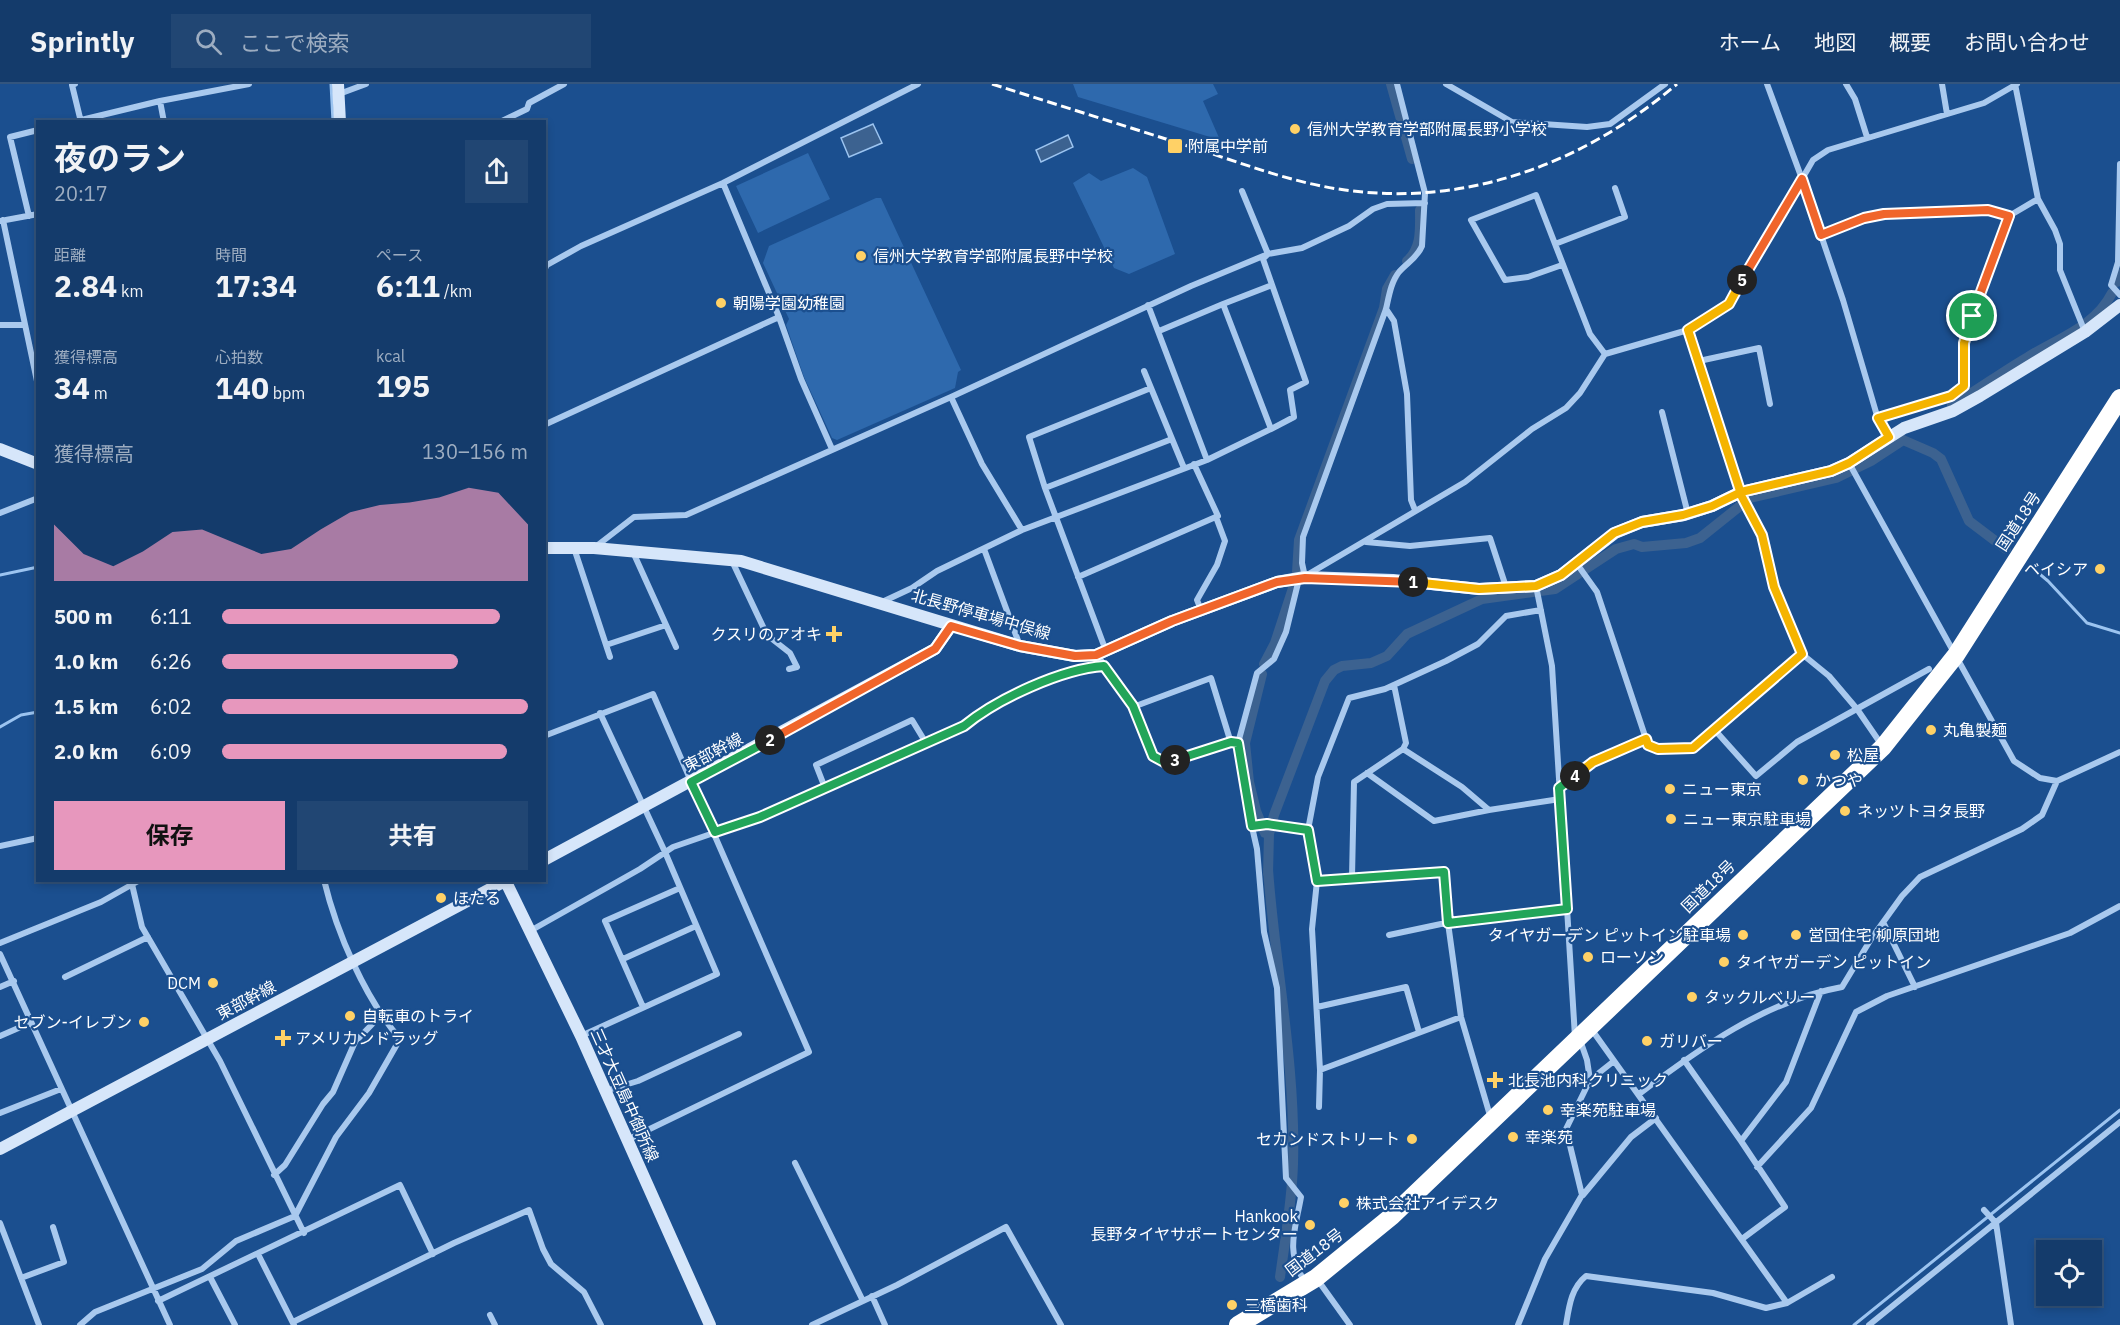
<!DOCTYPE html>
<html lang="ja">
<meta charset="utf-8">
<style>
body{margin:0;font-family:"IBM Plex Sans","Noto Sans JP",sans-serif;background:#214673;color:#f1f3f6;height:100vh;display:flex;flex-direction:column;font-size:22px;white-space:nowrap}
*{box-sizing:border-box;margin:0}
p{font-size:20px;color:#9dadc1}
.icon{flex:none;width:33px;height:33px;fill:none;stroke:currentColor;stroke-width:2;stroke-linecap:round;stroke-linejoin:round}
.map{position:relative;flex:1;overflow:hidden}
.side{position:absolute;left:36px;top:36px;width:510px;height:762px;display:flex;flex-direction:column;background:#143b6b;border-radius:0px;box-shadow:0 3px 9px #0003,0 0 0 2px #33557e}
.side>*{flex:none}
.controls{position:absolute;left:2036px;top:1156px;display:grid;gap:12px}
.controls a{display:grid;place-items:center;width:66px;height:66px;border-radius:0px;background:#143b6b;box-shadow:0 3px 9px #0003,0 0 0 2px #33557e;font-size:30px}
.pin{position:absolute;display:grid;place-items:center;width:51px;height:51px;color:#fff;margin:-26px;border:3px solid #fff;border-radius:50%;box-shadow:0 2px 6px #0007}
.km{position:absolute;width:30px;height:30px;margin:-15px;border-radius:50%;background:#222;color:#fff;font-size:16px;line-height:30px;text-align:center}
.round{display:grid;place-items:center;flex:none;width:63px;height:63px;border-radius:0px;background:#214673}
.summary{display:flex;align-items:center;justify-content:space-between;height:102px;padding:0 18px}
h1{font-size:33px;font-weight:700;line-height:45px}
.stats{display:grid;grid-template-columns:repeat(3,1fr);gap:9px;height:102px;padding:6px 18px}
.stats div{display:grid;align-content:center}
.stats b{font-size:30px;font-weight:700}
.stats small{font-size:16px;font-weight:400}
.stats p{font-size:16px}
.chart{height:168px;padding:12px 18px}
.chart p{display:flex;justify-content:space-between}
.chart svg{width:100%;height:108px;margin-top:6px;fill:#e797bd;opacity:.7}
.primary-button{display:flex;gap:12px;margin-top:auto;padding:12px 18px}
.primary-button a{flex:1;height:69px;border-radius:0px;background:#e797bd;color:#111;font-size:24px;font-weight:700;line-height:69px;text-align:center}
.primary-button a+a{background:#214673;color:#f1f3f6}
ul{padding:0 18px;list-style:none;font-size:20px}
li{display:grid;grid-template-columns:96px 72px 1fr;align-items:center;height:45px}
li i{height:15px;border-radius:8px;background:#e797bd}
header{display:flex;align-items:center;gap:36px;box-sizing:border-box;height:84px;padding:0 30px;background:#143b6b;border-bottom:2px solid #33557e}
header strong{font-size:28px}
nav{display:flex;gap:33px;margin-inline-start:auto;font-size:21px}
.search{width:420px;height:54px;background:#214673;display:flex;align-items:center;gap:15px;box-sizing:border-box;padding:0 21px;border-radius:0px;color:#9dadc1;font-size:22px}
.map>svg:first-child{display:block}
</style>
<header>
<strong>Sprintly</strong>
<div class="search"><svg class="icon" aria-label="search" viewBox="0 0 24 24"><circle cx="10" cy="10" r="6"/><path d="M15 15l6 6"/></svg>ここで検索</div>
<nav><a>ホーム</a><a>地図</a><a>概要</a><a>お問い合わせ</a></nav>
</header>
<div class="map">
<svg width="2120" height="1241" viewBox="0 0 2120 1241">
<rect width="100%" height="100%" fill="#1b4f8f"/>
<!-- green -->
<path fill="#2e69ad" d="M1073 0H1213L1218 10 1203 17 1220 56 1078 13Z
M808 69 830 115 758 149 736 102Z
M1133 84 1147 93 1175 170 1129 190 1114 184 1073 99 1089 89 1101 97Z
M876 114H881L961 286 958 288 955 304 837 356 832 354 804 293 786 241 789 235 763 179 769 162Z"/>
<!-- water -->
<path fill="#3c6290" stroke="#9cc4f0" stroke-width="1.5" d="M873 40 882 59 849 73 841 54Z
M1068 51 1073 63 1041 78 1036 66Z"/>
<g fill="none" stroke-linecap="round" stroke-linejoin="round">
<!-- stream -->
<path stroke="#9cc4f0" stroke-width="3" d="M331 0 333 38
M2030 482 2048 497 2087 539 2120 549
M0 491 38 483
M0 643 21 631 38 628
M1854 1241 2120 1026"/>
<!-- canal -->
<path stroke="#3c6290" stroke-width="10" d="M1391 0 1412 75
M1407 177C1422 164 1420 145 1420 126
M2117 198 2120 190
M1952 321C1978 306 2002 288 2028 273 2058 254 2095 243 2112 209
M1903 356 1933 369 1941 375 1969 437 2006 465
M1297 488 1299 456 1384 224 1387 205 1395 191
M1264 580 1275 559 1293 504
M1262 590 1245 659 1249 698 1256 727 1265 749
M1268 785C1275 883 1296 981 1293 1080 1292 1118 1285 1156 1280 1193
M1268 790 1269 750 1274 731 1325 597 1334 586 1342 582 1371 579 1387 572 1407 550 1482 515 1555 505 1616 465 1634 460 1642 463 1686 459 1700 454 1750 414 1836 394 1871 377 1903 356"/>
<!-- street -->
<path stroke="#a9c9ee" stroke-width="6" d="M75 0 72 1 81 38
M1446 0 1512 38 1587 43 1610 40 1665 0
M1767 0 1802 95 1813 76 1828 66 1984 19 2017 0
M1846 0 1855 15 1867 53
M1942 0 1947 30
M2015 0 2038 115 2055 146 2060 160V186L2085 248
M339 10 366 0
M73 38 160 17
M164 38 160 17 249 0
M500 38 527 25 529 19 564 0
M2120 80 2118 178 2111 201 2120 211
M1802 95 1843 216 1878 335 1889 353
M723 99 779 233 801 295 832 365
M1242 107 1268 170 1263 175 1306 298 1290 306 1294 333 1271 345
M29 132 10 53 38 46
M3 136 38 302
M0 137 38 130
M1821 151 1864 134 1884 130 1988 126 2009 132
M1555 160 1625 133 1615 104
M1562 181 1528 193 1505 196 1471 136 1536 111 1590 250 1605 270
M544 186 547 181 581 162 723 99 918 0
M1148 221 1207 376
M1386 225 1394 237 1407 310 1411 416 1415 426
M0 241H24
M1688 246 1742 413 1762 451 1774 503 1802 570 1829 592 1857 625 1881 660
M1159 247 1223 220
M1699 277 1759 264 1770 320
M1144 287 1184 384
M951 313 982 380 1022 446
M1662 328 1688 430
M1878 335 1951 312 1964 301V259L2009 132 2038 115
M544 341 779 233
M1849 379 2014 677 2040 694 2057 697 2120 668
M1045 404 1172 355
M0 429 38 414
M1366 458 1410 462 1490 454 1506 503
M574 464 610 573
M594 464 634 433 686 431 951 313 1191 202 1268 170 1302 164 1349 142 1373 125 1387 120 1425 119
M984 465 1020 562
M633 468 676 563
M732 477 767 551 790 569 797 583 789 585
M1307 491 1465 398 1532 345 1566 324 1580 309 1605 270 1688 246 1729 220 1752 177 1802 95
M1078 493 1218 432 1194 380
M1305 493 1302 479 1303 453 1386 225C1389 212 1391 198 1399 188 1408 178 1417 174 1422 162L1425 109 1397 0
M1299 495 1286 548 1274 575 1257 589 1238 659 1245 712 1257 765 1264 848 1277 904 1286 1094 1301 1113C1295 1147 1285 1167 1305 1198
M1536 502 1552 582 1575 953
M882 518 912 504 937 487 1022 446 1207 376 1271 345 1223 220 1272 201
M1201 526 1197 516 1217 481 1225 457 1216 433
M606 561 666 541
M1106 567 1045 404 1029 353 1151 304
M1097 571 1133 622 1153 672 1166 679 1231 659H1238
M1133 623 1211 594 1231 659
M1713 644 1756 692 1797 658 1929 585
M544 652 653 610 809 968 627 1056
M1646 655 1649 661 1658 665 1693 664 1802 570
M1403 665 1462 703 1489 726 1560 715
M1367 689 1434 737 1489 726
M825 704 816 681 912 636 926 659
M1559 704 1593 678 1646 655 1597 508 1577 480
M1252 742 1267 740 1308 746
M0 762 38 754
M1352 793 1444 788 1448 839 1461 933 1491 1035
M131 796 142 843 220 977 304 1149
M1317 797 1352 793 1354 698 1403 665 1406 659 1394 601
M1884 840 1915 903
M530 847 640 785 673 763 760 733 964 642C998 615 1061 585 1104 582
M1389 851 1441 840 1567 825
M0 859 101 818 140 796
M0 870 170 1241
M623 875 696 842
M65 893 148 853
M0 903 14 897
M643 923 605 837 680 804
M1317 923 1406 903 1419 948
M1461 933 1320 986 1312 845 1317 797 1308 746 1318 693 1349 614 1385 605 1446 577 1478 560 1506 532 1541 526
M1592 946 1787 1219
M0 952 30 939
M581 952 717 890 665 768 600 629
M1684 976 1741 1057
M1590 996 1614 977
M605 1007 638 997 739 950
M1639 1010C1700 964 1765 917 1842 903L1871 855 1902 812 1920 793 2022 745 2042 731 2057 697
M1319 1023 1320 986
M0 1029 61 1005
M795 1079 863 1217
M1757 1083 1811 1024 1856 928 1887 912 2070 849 2120 822
M274 1091 285 1081 323 1020 333 1008 355 958 380 932
M1583 1111 1631 1053 1656 1034
M1984 1126 1996 1139 2011 1241
M0 1139 39 1241
M1742 1155 1785 1123 1741 1057 1786 998 1821 907
M258 1170 294 1241
M210 1193 235 1241
M21 1194 64 1178 53 1143
M1317 1195 1350 1241
M872 1212 885 1241
M158 1217 400 1101 433 1170
M490 1231 495 1241
M293 1238 454 1159 529 1126 543 1165 551 1180 584 1208 601 1241
M80 1241 95 1228 202 1185 236 1157 295 1132 336 1053 369 1009 400 955C365 914 337 850 324 796
M812 1241 897 1201 1006 1143 1061 1241
M1518 1241 1545 1175 1582 1111 1566 1045 1590 996 1587 976 1580 956
M1566 1241C1569 1223 1571 1204 1586 1192L1713 1209 1766 1224 1787 1219 1832 1193
M1869 1241 2120 1038"/>
<!-- secondary -->
<path stroke="#d6e6fa" stroke-width="12" d="M338 0 340 38
M0 365 38 380
M544 464H594L741 477 1020 562 1075 572 1096 571 1172 537 1277 498 1305 493 1393 496 1479 505 1536 502 1561 491 1615 449 1642 438 1684 431 1712 422 1741 408 1831 387 1849 379 1904 344 1953 327 1980 312 2085 248 2120 221
M544 776 935 565 951 542
M505 796 581 952 710 1241
M0 1065 507 796"/>
<!-- highway -->
<path stroke="#fff" stroke-width="18" d="M1238 1241 1316 1194 1392 1132 1883 663 1956 571 2120 314"/>
<!-- rail -->
<path stroke="#fff" stroke-width="3" stroke-dasharray="10 4.5" stroke-linecap="butt" d="M992 0C1058 21 1125 42 1191 63 1242 79 1292 99 1345 106 1468 123 1584 79 1677 0"/>
</g>
<g fill="none" stroke-linecap="round" stroke-linejoin="round">
<defs>
<path id="split-1" d="M1413 498 1479 505 1536 502 1561 491 1614 449 1642 438 1683 431 1712 422 1741 408 1831 387 1849 379 1889 353 1878 334 1951 312 1964 302V259L1972 232"/>
<path id="split-2" d="M770 656 935 565 951 542 1020 562 1075 572 1096 571 1172 537 1277 498 1305 494 1413 498"/>
<path id="split-3" d="M770 656 691 698 715 748 760 733 964 642C997 615 1061 585 1104 582L1133 622 1153 672 1166 679 1175 676"/>
<path id="split-4" d="M1175 676 1231 658 1238 659 1252 742 1267 740 1308 746 1317 797 1444 788 1448 839 1567 825 1559 704 1575 692"/>
<path id="split-5" d="M1575 692 1593 678 1646 655 1648 661 1658 665 1693 664 1802 570 1774 503 1762 451 1742 413 1688 246 1729 220 1742 196"/>
<path id="split-6" d="M1742 196 1802 95 1821 151 1864 134 1884 130 1988 126 2009 132 1972 232"/>
</defs>
<!-- split-1 casing -->
<use href="#split-1" stroke="#fff" stroke-width="12"/>
<!-- split-2 casing -->
<use href="#split-2" stroke="#fff" stroke-width="12"/>
<!-- split-3 casing -->
<use href="#split-3" stroke="#fff" stroke-width="12"/>
<!-- split-4 casing -->
<use href="#split-4" stroke="#fff" stroke-width="12"/>
<!-- split-5 casing -->
<use href="#split-5" stroke="#fff" stroke-width="12"/>
<!-- split-6 casing -->
<use href="#split-6" stroke="#fff" stroke-width="12"/>
<!-- split-1 -->
<use href="#split-1" stroke="#f5b400" stroke-width="8"/>
<!-- split-2 -->
<use href="#split-2" stroke="#f0652b" stroke-width="8"/>
<!-- split-3 -->
<use href="#split-3" stroke="#22a559" stroke-width="8"/>
<!-- split-4 -->
<use href="#split-4" stroke="#22a559" stroke-width="8"/>
<!-- split-5 -->
<use href="#split-5" stroke="#f5b400" stroke-width="8"/>
<!-- split-6 -->
<use href="#split-6" stroke="#f0652b" stroke-width="8"/>
</g>
<!-- markers -->
<g fill="#ffd166" stroke="#1b4f8f" stroke-width="2">
<circle cx="1295" cy="45" r="6"/>
<rect x="1167" y="54" width="16" height="16" rx="3"/>
<circle cx="861" cy="172" r="6"/>
<circle cx="721" cy="219" r="6"/>
<circle cx="2100" cy="485" r="6"/>
<path d="M831 541h6v6h6v6h-6v6h-6v-6h-6v-6h6z"/>
<circle cx="1931" cy="646" r="6"/>
<circle cx="1835" cy="671" r="6"/>
<circle cx="1803" cy="696" r="6"/>
<circle cx="1670" cy="705" r="6"/>
<circle cx="1845" cy="727" r="6"/>
<circle cx="1671" cy="735" r="6"/>
<circle cx="441" cy="814" r="6"/>
<circle cx="1743" cy="851" r="6"/>
<circle cx="1796" cy="851" r="6"/>
<circle cx="1588" cy="873" r="6"/>
<circle cx="1724" cy="878" r="6"/>
<circle cx="213" cy="899" r="6"/>
<circle cx="1692" cy="913" r="6"/>
<circle cx="350" cy="932" r="6"/>
<circle cx="144" cy="938" r="6"/>
<path d="M280 945h6v6h6v6h-6v6h-6v-6h-6v-6h6z"/>
<circle cx="1647" cy="957" r="6"/>
<path d="M1492 987h6v6h6v6h-6v6h-6v-6h-6v-6h6z"/>
<circle cx="1548" cy="1026" r="6"/>
<circle cx="1513" cy="1053" r="6"/>
<circle cx="1412" cy="1055" r="6"/>
<circle cx="1344" cy="1119" r="6"/>
<circle cx="1310" cy="1141" r="6"/>
<circle cx="1232" cy="1221" r="6"/>
</g>
<g text-anchor="middle" stroke-width="4.5" stroke-linejoin="round" paint-order="stroke">
<!-- poi labels -->
<g font-size="16" fill="#fff" stroke="#1b4f8f" text-anchor="start">
<text x="1307" y="51">信州大学教育学部附属長野小学校</text>
<text x="1188" y="68">附属中学前</text>
<text x="873" y="178">信州大学教育学部附属長野中学校</text>
<text x="733" y="225">朝陽学園幼稚園</text>
<text x="2088" y="491" text-anchor="end">ベイシア</text>
<text x="822" y="556" text-anchor="end">クスリのアオキ</text>
<text x="1943" y="652">丸亀製麺</text>
<text x="1847" y="677">松屋</text>
<text x="1815" y="702">かつや</text>
<text x="1682" y="711">ニュー東京</text>
<text x="1857" y="733">ネッツトヨタ長野</text>
<text x="1683" y="741">ニュー東京駐車場</text>
<text x="453" y="820">ほたる</text>
<text x="1731" y="857" text-anchor="end">タイヤガーデン ピットイン駐車場</text>
<text x="1808" y="857">営団住宅 柳原団地</text>
<text x="1600" y="879">ローソン</text>
<text x="1736" y="884">タイヤガーデン ピットイン</text>
<text x="201" y="905" text-anchor="end">DCM</text>
<text x="1704" y="919">タックルベリー</text>
<text x="362" y="938">自転車のトライ</text>
<text x="132" y="944" text-anchor="end">セブン-イレブン</text>
<text x="295" y="960">アメリカンドラッグ</text>
<text x="1659" y="963">ガリバー</text>
<text x="1508" y="1002">北長池内科クリニック</text>
<text x="1560" y="1032">幸楽苑駐車場</text>
<text x="1525" y="1059">幸楽苑</text>
<text x="1400" y="1061" text-anchor="end">セカンドストリート</text>
<text x="1356" y="1125">株式会社アイデスク</text>
<text x="1298" y="1138" text-anchor="end">Hankook<tspan x="1298" dy="18">長野タイヤサポートセンター</tspan></text>
<text x="1244" y="1227">三橋歯科</text>
</g>
<!-- street labels -->
<g font-size="16" fill="#fff" stroke="#1b4f8f">
<text transform="translate(2018 437) rotate(-57)" y="6">国道18号</text>
<text transform="translate(981 530) rotate(16)" y="6">北長野停車場中俣線</text>
<text transform="translate(713 668) rotate(-28)" y="6">東部幹線</text>
<text transform="translate(1708 802) rotate(-44)" y="6">国道18号</text>
<text transform="translate(246 916) rotate(-28)" y="6">東部幹線</text>
<text transform="translate(625 1011) rotate(66)" y="6">三才大豆島中御所線</text>
<text transform="translate(1314 1168) rotate(-37)" y="6">国道18号</text>
</g>
</g>
</svg>
<div class="controls">
<a><svg class="icon" aria-label="locate" viewBox="0 0 24 24"><circle cx="12" cy="12" r="6"/><path d="M12 2v4M12 18v4M2 12h4M18 12h4"/></svg></a>
</div>
<div class="pin" style="left:1972px;top:232px;background:#1e9e55"><svg class="icon" aria-label="arrive" viewBox="0 0 24 24"><path d="M6 21V4h12l-3 4 3 4H6"/></svg></div>
<b class="km" style="left:1413px;top:498px">1</b>
<b class="km" style="left:770px;top:656px">2</b>
<b class="km" style="left:1175px;top:676px">3</b>
<b class="km" style="left:1575px;top:692px">4</b>
<b class="km" style="left:1742px;top:196px">5</b>
<section class="side">
<div class="summary"><div><h1>夜のラン</h1><p>20:17</p></div><a class="round"><svg class="icon" aria-label="share" viewBox="0 0 24 24"><path d="M12 15V3M7 8l5-5 5 5M5 13v7h14v-7"/></svg></a></div>
<div class="stats">
<div><p>距離</p><b>2.84<small> km</small></b></div>
<div><p>時間</p><b>17:34</b></div>
<div><p>ペース</p><b>6:11<small> /km</small></b></div>
</div>
<div class="stats">
<div><p>獲得標高</p><b>34<small> m</small></b></div>
<div><p>心拍数</p><b>140<small> bpm</small></b></div>
<div><p>kcal</p><b>195</b></div>
</div>
<div class="chart"><p><span>獲得標高</span>130–156 m</p>
<svg viewBox="0 0 160 44" preserveAspectRatio="none"><path d="M0 44V21L10 33L20 38L30 32L40 24L50 23L60 28L70 33L80 31L90 23L100 16L110 13L120 12L130 10L140 6L150 8L160 21V44z"/></svg>
</div>
<ul>
<li><b>500 m</b>6:11<i style="width:91%"></i></li>
<li><b>1.0 km</b>6:26<i style="width:77%"></i></li>
<li><b>1.5 km</b>6:02<i style="width:100%"></i></li>
<li><b>2.0 km</b>6:09<i style="width:93%"></i></li>
</ul>
<div class="primary-button"><a>保存</a><a>共有</a></div>
</section>
</div>
